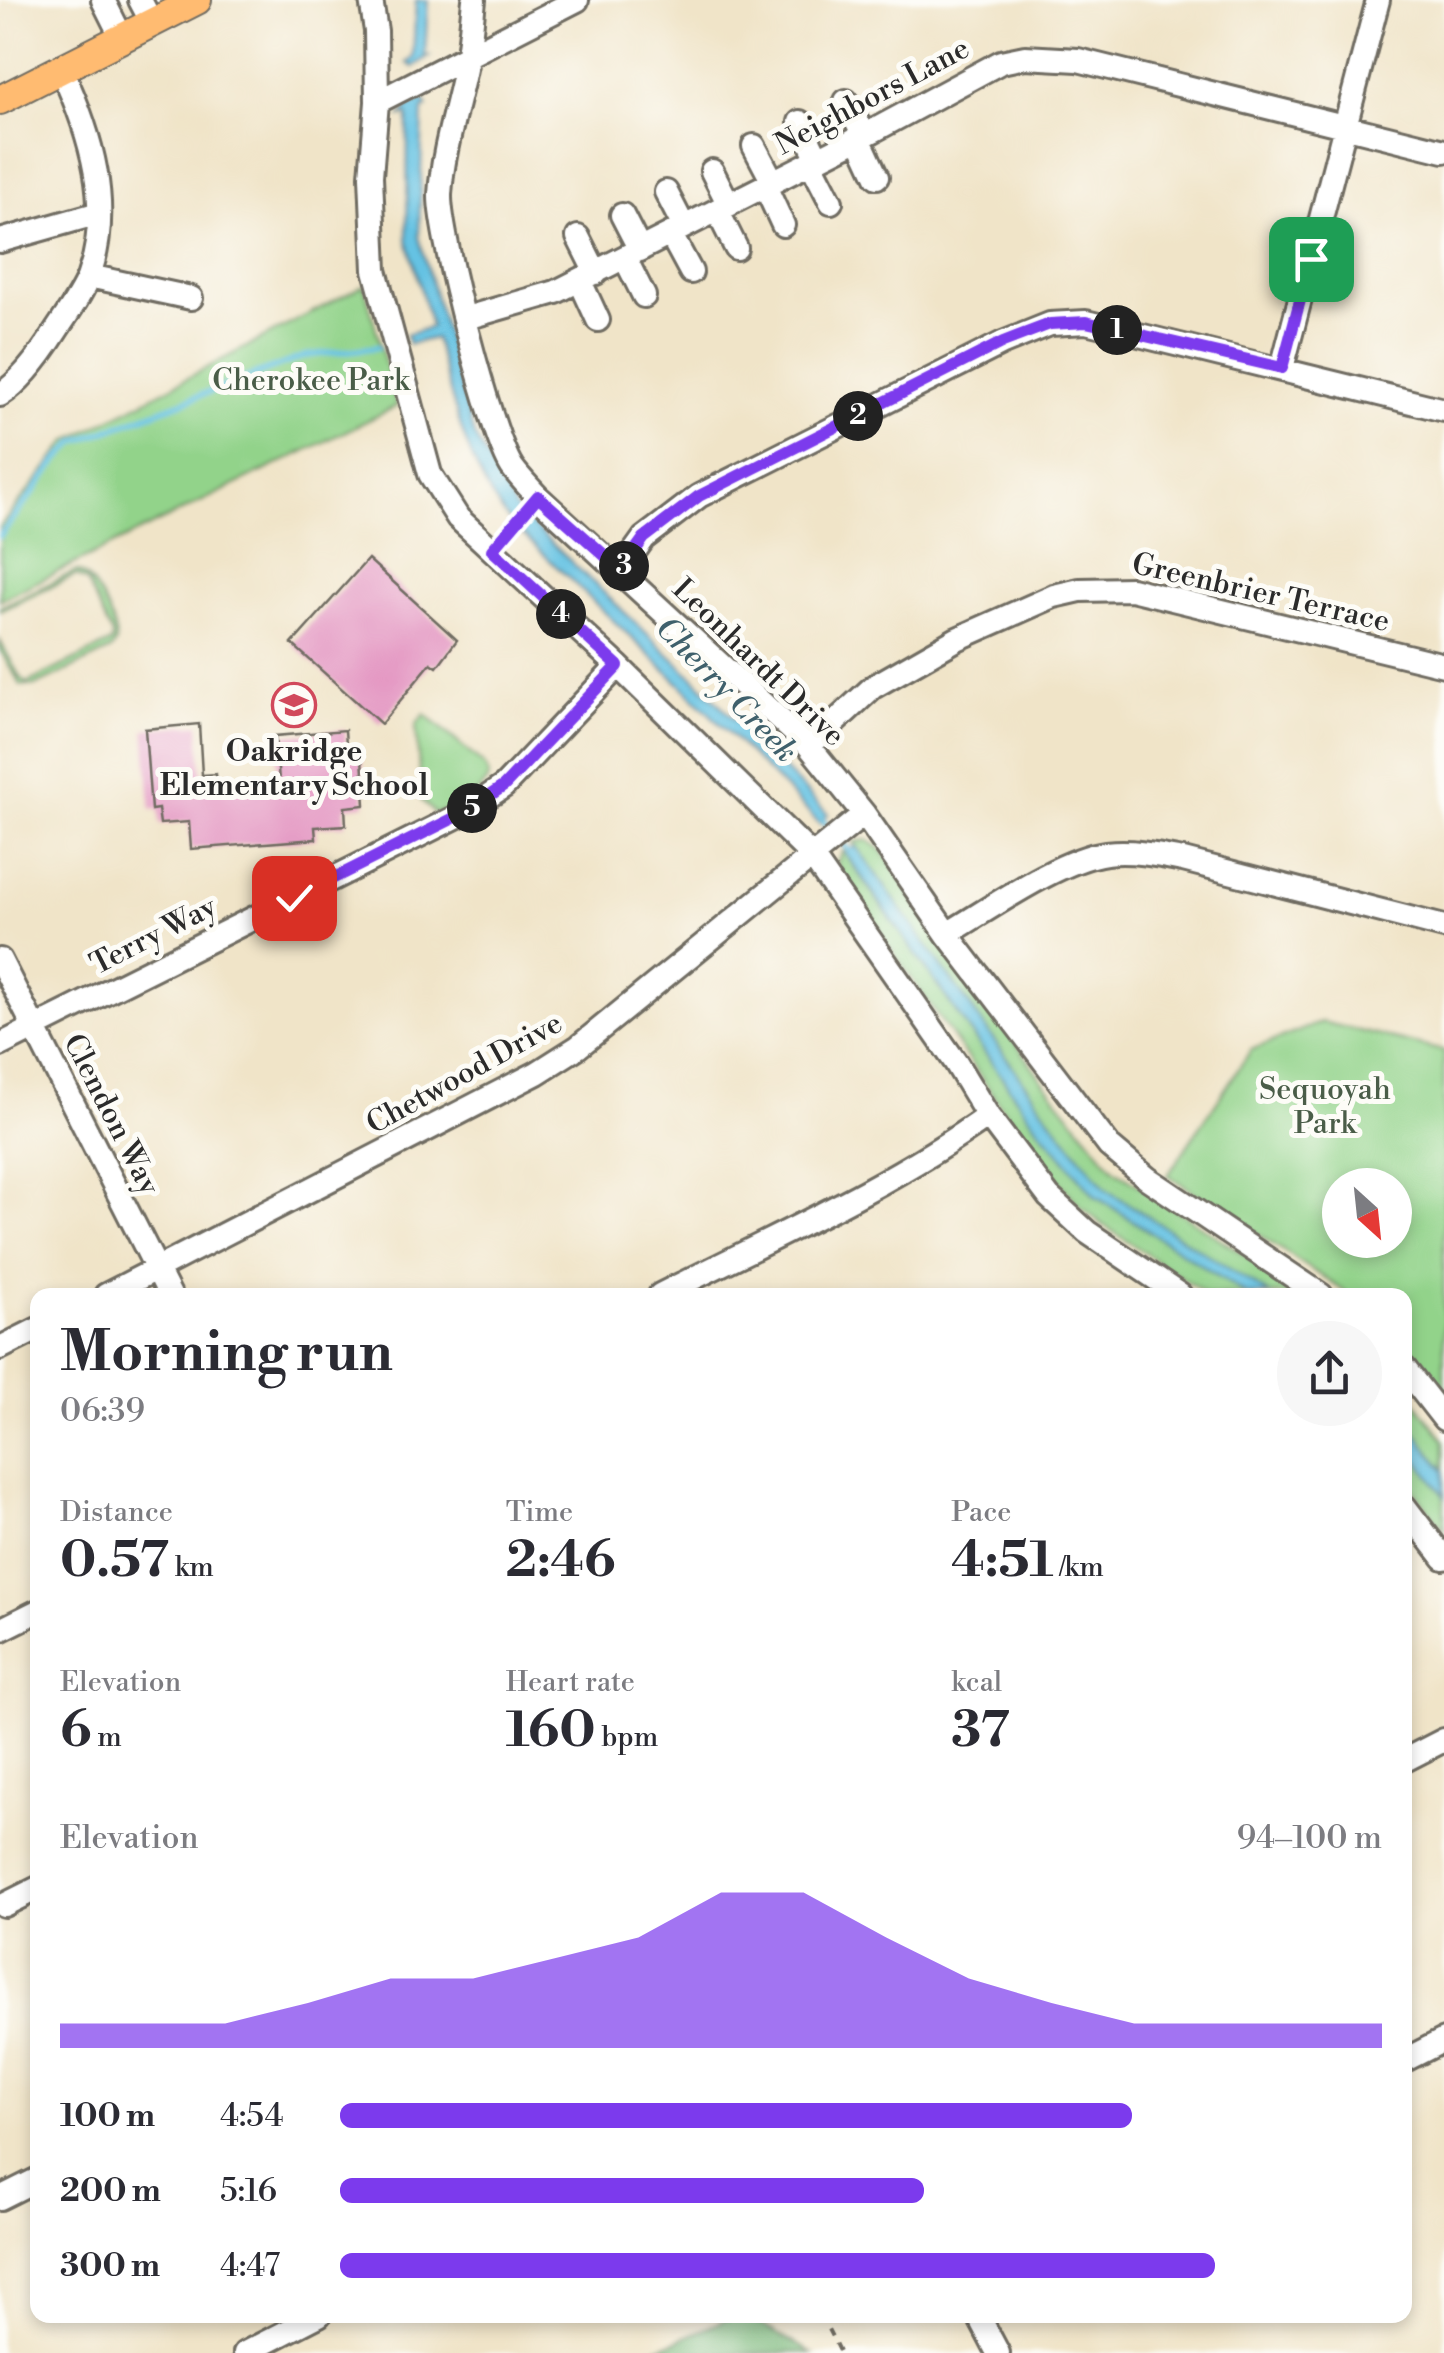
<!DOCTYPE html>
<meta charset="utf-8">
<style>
body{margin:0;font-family:"Libre Bodoni",serif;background:#f7f7f7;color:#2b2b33;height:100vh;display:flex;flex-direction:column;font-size:38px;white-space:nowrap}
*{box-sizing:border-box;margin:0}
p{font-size:32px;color:#7c7c81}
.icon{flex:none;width:55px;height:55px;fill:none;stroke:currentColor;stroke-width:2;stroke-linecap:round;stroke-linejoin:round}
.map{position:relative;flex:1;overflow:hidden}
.details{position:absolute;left:30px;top:1288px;width:1382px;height:1035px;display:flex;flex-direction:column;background:#fff;border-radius:20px;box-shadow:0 5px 15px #0003}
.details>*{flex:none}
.needle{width:65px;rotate:153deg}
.buttons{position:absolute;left:1322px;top:1168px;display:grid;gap:20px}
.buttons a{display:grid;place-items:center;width:90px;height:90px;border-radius:50%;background:#fff;box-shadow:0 5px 15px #0003;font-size:50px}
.pin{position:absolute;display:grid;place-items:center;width:85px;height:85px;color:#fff;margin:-42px;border-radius:20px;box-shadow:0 5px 15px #0006}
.km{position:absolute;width:50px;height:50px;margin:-25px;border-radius:50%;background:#222;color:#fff;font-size:28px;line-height:50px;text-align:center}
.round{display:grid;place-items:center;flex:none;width:105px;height:105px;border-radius:52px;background:#f7f7f7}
.head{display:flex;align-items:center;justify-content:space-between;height:170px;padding:0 30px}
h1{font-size:55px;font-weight:700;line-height:75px}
.stats{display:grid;grid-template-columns:repeat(3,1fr);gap:15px;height:170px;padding:10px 30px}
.stats div{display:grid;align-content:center}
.stats b{font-size:50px;font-weight:700}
.stats small{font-size:28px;font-weight:400}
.stats p{font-size:28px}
.chart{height:280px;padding:20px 30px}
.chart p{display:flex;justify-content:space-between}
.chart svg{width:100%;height:180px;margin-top:10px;fill:#7c3aed;opacity:.7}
ul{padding:0 30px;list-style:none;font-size:32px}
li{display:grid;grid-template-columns:160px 120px 1fr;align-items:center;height:75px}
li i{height:25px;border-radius:12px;background:#7c3aed}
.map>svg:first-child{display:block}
</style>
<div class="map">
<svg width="1444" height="2353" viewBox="0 0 1444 2353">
<rect width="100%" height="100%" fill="#fdfcf7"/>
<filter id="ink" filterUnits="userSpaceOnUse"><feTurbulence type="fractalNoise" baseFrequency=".01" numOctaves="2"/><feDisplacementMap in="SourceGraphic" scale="20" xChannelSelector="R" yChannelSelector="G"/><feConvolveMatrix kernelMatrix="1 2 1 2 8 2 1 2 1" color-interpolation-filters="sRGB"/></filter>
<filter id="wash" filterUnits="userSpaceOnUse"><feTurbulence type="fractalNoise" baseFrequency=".0048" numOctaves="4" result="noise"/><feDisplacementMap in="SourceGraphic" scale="40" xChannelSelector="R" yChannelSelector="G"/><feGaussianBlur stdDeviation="2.25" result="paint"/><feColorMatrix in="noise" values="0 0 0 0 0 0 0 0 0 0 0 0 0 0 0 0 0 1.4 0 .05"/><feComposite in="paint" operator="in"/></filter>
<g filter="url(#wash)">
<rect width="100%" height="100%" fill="#f0e4c8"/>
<!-- green -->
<path fill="#92d38a" stroke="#5e7f5a" stroke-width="2.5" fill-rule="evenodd" d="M364 285 397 406 0 600V527L68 441Z
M76 571C96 578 116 622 116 643L111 650 35 686 21 685 0 650V641L20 677 27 683 112 642V635L87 582 76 575 0 611V607Z
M425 714 485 766 489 775C484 795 453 810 434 813L421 800 416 725Z
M867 840 881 849 1040 1077 1114 1169 1306 1295H1270L1107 1191 1043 1109 853 842Z
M843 851 1030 1117 1095 1196 1247 1295H1207L1103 1225 1082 1208 1031 1149 841 878 837 862Z
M1322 1022 1444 1051V1403L1405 1347V1295H1350L1168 1175 1251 1050ZM1340 1185H1395V1240H1340Z
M1405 1389 1444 1440V1471L1405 1418Z
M1405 1442 1444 1496V1530L1405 1479Z"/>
<!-- forest -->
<path fill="#75b576" stroke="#507050" stroke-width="2.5" d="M736 2315H744L812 2353H647Z"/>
<!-- water -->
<path fill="#65c2e3" stroke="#487687" stroke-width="2.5" d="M416 0H428L425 56H429L413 67 407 63 413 58Z
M423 99 428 107 423 109 419 237 474 435 518 513 510 522C467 470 453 401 435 338L409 344 406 335 431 327 407 239 408 115 401 116 409 106Z
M527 520 692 676 828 814 820 824 680 684 518 530Z
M856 846 1043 1109 1107 1190 1270 1295H1247L1095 1196 1030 1117 845 853Z
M1405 1418 1444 1471V1496L1405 1442Z"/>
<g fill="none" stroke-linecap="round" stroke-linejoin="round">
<!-- stream -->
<path stroke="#65c2e3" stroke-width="6" d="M508 513 528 532
M0 536 57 461 76 442 305 356 378 347
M819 817 854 856"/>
</g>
<g id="blocks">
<!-- building -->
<path fill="#e498c3" d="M368 559 457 640 437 667 431 663 381 724 292 644Z
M199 724 202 775 216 774 217 785 279 780 275 736 345 730 347 759 362 758 365 805 345 807 346 825 315 827 316 839 191 849 189 822 160 824 158 809 151 810 145 729Z"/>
</g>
</g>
<g filter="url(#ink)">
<use href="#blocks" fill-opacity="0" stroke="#706c62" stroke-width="2.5"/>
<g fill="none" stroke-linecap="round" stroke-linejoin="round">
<defs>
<path id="minor" d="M103 0 122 38
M140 0 152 23
M371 0 376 31 377 102 371 176 375 270 430 474 458 518 618 666 811 855 956 1063 988 1116 1049 1197 1087 1232 1180 1295
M474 0C472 18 471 36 468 53 460 101 443 145 440 195 439 235 491 435 512 467 519 477 529 487 537 496L809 746 864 814 947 934 1109 1146 1147 1178 1321 1295
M846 101 864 135
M377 102 577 0
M800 122 818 159
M859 138 877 177
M754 146 773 182
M811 163 831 202
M712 171 729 205
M765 186 783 225
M666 192 684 227
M717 210 736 248
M622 215 640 250
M671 235 691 272
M578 237 596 273
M0 241 99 213
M625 258 644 296
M89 276 191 298
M580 281 598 320
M466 318 556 292 873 131 1001 62 1025 57 1078 60 1444 151
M1282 368 1378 0
M0 395C22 381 42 353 56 331 67 314 80 297 88 278 114 208 91 133 61 69
M621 570 644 538 699 496 1003 343 1050 324 1086 322 1444 410
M809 746 873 687 957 639 1054 596 1080 590 1131 589 1444 665
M947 934C988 910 1060 859 1106 853 1132 850 1157 855 1183 860L1444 927
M0 960 170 1295
M0 1045 462 814 504 786 618 666
M106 1295 537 1073 578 1047 864 814
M660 1295C770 1239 887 1188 988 1116
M0 1348 38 1329
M1405 1369 1444 1419
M1405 1507 1444 1558
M0 1630 38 1611
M1405 1760 1444 1740
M4 1905 38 1888
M1405 2060 1444 2040
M0 2198 38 2179
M978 2315 998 2353
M245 2353 319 2315"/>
<path id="major" d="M0 100 197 0"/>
</defs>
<!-- minor casing -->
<use href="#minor" stroke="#706c62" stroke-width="28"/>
<!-- major casing -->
<use href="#major" stroke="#706c62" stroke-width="32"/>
<!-- path -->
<path stroke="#706c62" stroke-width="4" stroke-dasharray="8 8" stroke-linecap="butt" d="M505 534 525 511
M821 2315 840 2353"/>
<!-- minor -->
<use href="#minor" stroke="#fff" stroke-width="22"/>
<!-- major -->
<use href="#major" stroke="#ffbb71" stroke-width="28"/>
</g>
</g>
<g fill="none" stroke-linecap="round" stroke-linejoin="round" filter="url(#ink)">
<defs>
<path id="route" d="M294 898 462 814 504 786 618 666 492 550 538 496 621 570 644 538 699 496 1003 342 1050 324 1086 322 1282 368 1311 259"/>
</defs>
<!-- route casing -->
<use href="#route" stroke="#fff" stroke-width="20"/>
<!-- route -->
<use href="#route" stroke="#7c3aed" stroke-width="12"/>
</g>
<!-- icons -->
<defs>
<symbol id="school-ring" viewBox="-11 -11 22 22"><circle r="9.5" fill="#fdfcf7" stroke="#d1495b" stroke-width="1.5"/><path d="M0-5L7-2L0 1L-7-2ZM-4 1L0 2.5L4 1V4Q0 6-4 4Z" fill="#d1495b"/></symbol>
</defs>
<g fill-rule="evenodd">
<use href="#school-ring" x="269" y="680" width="50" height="50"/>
</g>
<g text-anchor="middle" stroke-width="10" stroke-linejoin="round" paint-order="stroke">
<!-- street labels -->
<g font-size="30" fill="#2b2b2b" stroke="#fdfcf7">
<text transform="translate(872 96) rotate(-28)" y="10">Neighbors Lane</text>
<text transform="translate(1261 592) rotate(13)" y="10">Greenbrier Terrace</text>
<text transform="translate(759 662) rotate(44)" y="10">Leonhardt Drive</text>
<text transform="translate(153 935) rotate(-27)" y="10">Terry Way</text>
<text transform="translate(464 1073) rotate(-29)" y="10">Chetwood Drive</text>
<text transform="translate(112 1114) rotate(63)" y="10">Clendon Way</text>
</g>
<!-- park labels -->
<g font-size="30" fill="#4a5d48" stroke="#fdfcf7">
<text x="311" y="390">Cherokee Park</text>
<text x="1325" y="1099">Sequoyah<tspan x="1325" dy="34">Park</tspan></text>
</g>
<!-- poi labels -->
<g font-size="30" font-weight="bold" fill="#2b2b2b" stroke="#fdfcf7">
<text x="294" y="761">Oakridge<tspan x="294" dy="34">Elementary School</tspan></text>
</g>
<!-- water labels -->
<g font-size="32" font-style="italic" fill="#3f606b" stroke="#fdfcf7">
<text transform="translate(727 689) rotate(46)" y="11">Cherry Creek</text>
</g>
</g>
</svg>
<div class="buttons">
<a><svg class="needle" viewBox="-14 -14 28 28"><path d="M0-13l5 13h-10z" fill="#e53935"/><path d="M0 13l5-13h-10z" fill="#7c7c81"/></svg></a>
</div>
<div class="pin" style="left:1311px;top:259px;background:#1e9e55"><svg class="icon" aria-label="arrive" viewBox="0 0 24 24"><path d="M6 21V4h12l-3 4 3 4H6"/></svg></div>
<div class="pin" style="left:294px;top:898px;background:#d93025"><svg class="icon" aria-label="check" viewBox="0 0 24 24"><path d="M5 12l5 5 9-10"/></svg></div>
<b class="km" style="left:1117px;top:330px">1</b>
<b class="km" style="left:858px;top:416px">2</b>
<b class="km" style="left:624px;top:566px">3</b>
<b class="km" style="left:561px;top:614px">4</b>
<b class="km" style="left:472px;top:808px">5</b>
<section class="details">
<div class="head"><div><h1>Morning run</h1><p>06:39</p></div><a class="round"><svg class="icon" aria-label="share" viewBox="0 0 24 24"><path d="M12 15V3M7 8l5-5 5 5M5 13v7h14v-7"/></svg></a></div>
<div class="stats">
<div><p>Distance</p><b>0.57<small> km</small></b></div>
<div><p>Time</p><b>2:46</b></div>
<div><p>Pace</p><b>4:51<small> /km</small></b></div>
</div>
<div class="stats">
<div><p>Elevation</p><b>6<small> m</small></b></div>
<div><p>Heart rate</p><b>160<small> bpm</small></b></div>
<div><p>kcal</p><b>37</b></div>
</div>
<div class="chart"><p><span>Elevation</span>94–100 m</p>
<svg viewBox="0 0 160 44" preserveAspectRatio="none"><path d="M0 44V38L10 38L20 38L30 33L40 27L50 27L60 22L70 17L80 6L90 6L100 17L110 27L120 33L130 38L140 38L150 38L160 38V44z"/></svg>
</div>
<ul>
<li><b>100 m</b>4:54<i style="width:76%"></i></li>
<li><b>200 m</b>5:16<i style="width:56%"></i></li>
<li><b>300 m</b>4:47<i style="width:84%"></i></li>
</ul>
</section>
</div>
